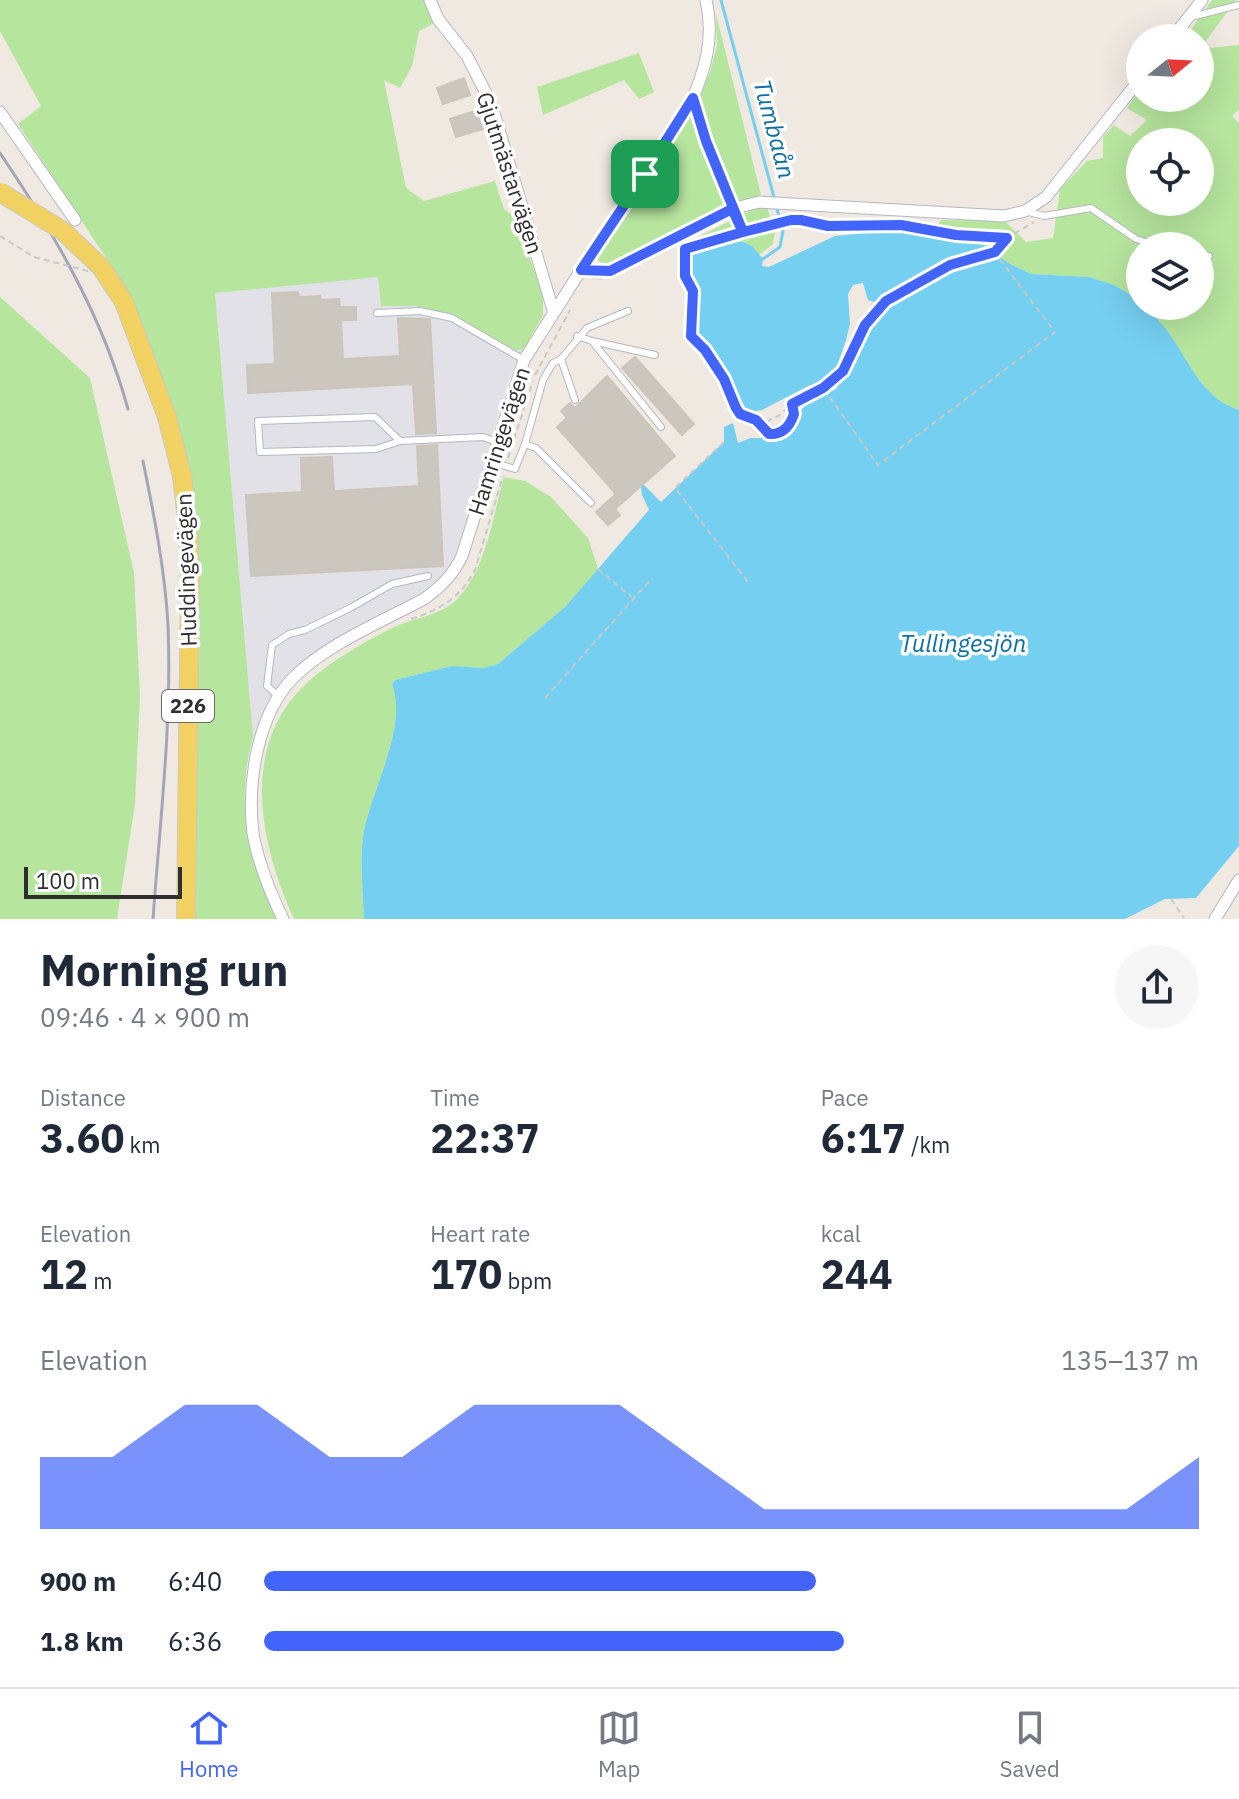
<!DOCTYPE html>
<meta charset="utf-8">
<style>
body{margin:0;font-family:"IBM Plex Sans",sans-serif;background:#f6f6f7;color:#1f2937;height:100vh;display:flex;flex-direction:column;font-size:30px;white-space:nowrap}
*{box-sizing:border-box;margin:0}
p{font-size:26px;color:#747a83}
.icon{flex:none;width:44px;height:44px;fill:none;stroke:currentColor;stroke-width:2;stroke-linecap:round;stroke-linejoin:round}
.map{position:relative;height:919px;overflow:hidden}
.details{display:flex;flex-direction:column;background:#fff;flex:1}
.details>*{flex:none}
.needle{width:52px;rotate:72deg}
.buttons{position:absolute;left:1126px;top:24px;display:grid;gap:16px}
.buttons a{display:grid;place-items:center;width:88px;height:88px;border-radius:50%;background:#fff;box-shadow:0 8px 32px #0002;font-size:40px}
.scale{position:absolute;left:24px;bottom:20px;width:158px;box-sizing:border-box;padding-left:8px;border:4px solid #2e2e2e;border-top:0;font-size:22px;line-height:28px;white-space:nowrap;color:#2e2e2e;-webkit-text-stroke:6px #fff;paint-order:stroke}
.pin{position:absolute;display:grid;place-items:center;width:68px;height:68px;color:#fff;margin:-34px;border-radius:16px;box-shadow:0 4px 12px #0006}
.round{display:grid;place-items:center;flex:none;width:84px;height:84px;border-radius:42px;background:#f6f6f7}
.head{display:flex;align-items:center;justify-content:space-between;height:136px;padding:0 40px}
h1{font-size:44px;font-weight:800;line-height:60px}
.stats{display:grid;grid-template-columns:repeat(3,1fr);gap:12px;height:136px;padding:8px 40px}
.stats div{display:grid;align-content:center}
.stats b{font-size:40px;font-weight:800}
.stats small{font-size:22px;font-weight:400}
.stats p{font-size:22px}
.chart{height:224px;padding:16px 40px}
.chart p{display:flex;justify-content:space-between}
.chart svg{width:100%;height:144px;margin-top:8px;fill:#4264fb;opacity:.7}
ul{padding:0 40px;list-style:none;font-size:26px}
li{display:grid;grid-template-columns:128px 96px 1fr;align-items:center;height:60px}
li i{height:20px;border-radius:10px;background:#4264fb}
.dock{display:flex;justify-content:space-around;align-items:center;height:112px;border-top:2px solid #e0e1e3;background:#fff;font-size:22px;color:#747a83}
.dock a{display:grid;justify-items:center;gap:4px}
.dock .selected{color:#4264fb}
.map>svg:first-child{display:block}
</style>
<div class="map">
<svg width="1239" height="919" viewBox="0 0 1239 919">
<rect width="100%" height="100%" fill="#efe9e1"/>
<!-- industrial -->
<path fill="#e3e1e8" d="M379 276 381 306H414L452 314 514 351 524 349 508 382 459 550 451 568 436 584 422 593 314 653 284 680 253 737 215 293Z"/>
<!-- green -->
<path fill="#b6e59e" fill-rule="evenodd" d="M0 0H425L434 23 419 31 412 66 400 88 384 80 406 188 424 201 495 181 504 209 516 218 543 296V315L524 349 514 351 451 314 414 306H381L378 277 215 293 253 737C234 805 250 856 278 919H192L195 523 118 276 18 124 41 106 0 31Z
M1212 0H1236L1200 49V38H1182L1190 31Z
M716 14 761 195 727 205 606 269 597 259 695 108 710 72 717 46Z
M1239 45V110L1232 116 1239 123V410C1203 398 1191 365 1171 336 1164 325 1154 316 1145 306H1200V246H1140V300L1114 285 1089 277 1031 274 1010 264 979 242 934 233 941 220 1005 221 1026 242 1053 238 1060 189 1087 161 1103 158V137L1114 125 1130 136 1147 120 1127 108 1138 93 1140 98H1200V49ZM1140 142H1200V202H1140Z
M639 53 654 92 639 99 624 80 543 115 537 87Z
M767 207 775 232 773 244 759 255 752 246 741 241 694 252 682 245 756 208Z
M0 297 90 378 134 573 140 696 135 804 117 919H0Z
M504 477 525 481 551 497 588 538 598 569 565 607 498 664 484 668 452 666 395 680 392 685C408 725 372 790 364 831 359 856 363 893 364 919H294C260 844 238 745 308 682 331 661 362 643 390 629 413 617 442 617 460 596 487 565 493 515 504 477Z"/>
<!-- water -->
<path fill="#75cff0" d="M901 230 926 236 979 242 1010 264 1031 274 1089 277 1114 285 1140 300V306H1145C1154 316 1164 325 1171 336 1191 365 1203 398 1239 410V846L1196 898 1165 899 1125 919H364C363 893 359 856 364 831 372 790 408 725 392 685L395 680 452 666 484 668 498 664 565 607 649 510 642 495 640 481 661 502 724 442V427L733 423 738 443 750 438H773L789 429 795 415 809 403 836 389 869 329 890 305 908 292 954 269 985 258 981 253 960 254 874 302 868 300 863 283 853 285 848 294 850 324 846 340 837 366 825 381 808 386 762 410 749 412 739 403 711 351 694 331C694 322 698 313 697 304 697 282 682 275 694 252L741 241 752 246 763 259 762 266 769 267 835 236Z"/>
<g fill="none" stroke-linecap="round" stroke-linejoin="round">
<!-- stream -->
<path stroke="#75cff0" stroke-width="3" d="M721 0 783 231 780 247 763 259"/>
</g>
<!-- building -->
<path fill="#cbc7bf" stroke="#cbc5ba" stroke-width="2" d="M464 78 470 95 443 104 437 88Z
M478 110 483 129 456 137 450 119Z
M298 292 299 297 320 296 321 300 339 299 340 307H356V320H341L343 359 400 356 398 318 430 319 436 433 416 434 413 384 248 393 247 365 275 364 272 293Z
M635 357 694 424 682 435 622 368Z
M607 376 675 456 615 509 620 515 608 525 596 512 616 494 557 427 567 418 561 411 570 403 575 408Z
M437 445 443 566 251 576 246 495 302 492 301 458 332 457 334 491 419 486 417 446Z"/>
<g fill="none" stroke-linecap="round" stroke-linejoin="round">
<defs>
<path id="lane" d="M1191 17 1239 5
M1025 211 1044 216 1091 208 1136 239 1157 246
M1200 254 1209 256
M377 313 420 311 452 318 524 360
M577 336 592 341 661 427
M592 341 655 355
M561 359 575 400
M400 441 375 417 258 421 260 452 376 449 400 441 483 437 498 442
M525 444 536 448 591 503
M492 462 515 469 525 444 543 380 553 363 561 359 587 328 628 311
M278 696 267 686 272 645 289 634 305 630 352 607 392 584 428 576"/>
<path id="street" d="M430 0 438 19 467 56 491 103 553 310
M1172 38 1202 0
M0 112 75 220
M581 270 689 107C705 71 715 39 706 0
M283 919C270 892 258 863 253 833 247 783 257 714 294 677 327 644 383 621 424 599 441 587 453 575 462 556L524 360 581 270 601 273 610 271 732 209 759 202 1004 216 1025 211 1046 197 1140 79
M1215 919 1239 880"/>
<path id="primary" d="M63 231 101 267 124 302 167 417 182 476 188 527 190 584 186 919"/>
</defs>
<!-- lane casing -->
<use href="#lane" stroke="#b4b7c1" stroke-width="8"/>
<!-- street casing -->
<use href="#street" stroke="#b4b7c1" stroke-width="13"/>
<!-- primary casing -->
<use href="#primary" stroke="#c9c9c9" stroke-width="20"/>
<!-- path -->
<path stroke="#c9c9c9" stroke-width="2" stroke-dasharray="6 4" stroke-linecap="butt" d="M697 115 729 199
M737 219 743 232 791 220H801L828 226 901 225 956 235 1007 238 1034 222
M743 232 685 249V276L693 291 691 336 705 350 724 379 736 408 752 420 766 422 780 415 789 406 834 380 843 371 865 325 886 301 950 265 995 252 1007 238
M535 375 570 310
M824 389 878 465 1055 332 995 253
M757 423C773 445 798 429 792 406
M724 442 675 488 748 582
M508 458 533 381
M598 569 632 597
M411 619C440 610 461 597 475 570L503 476
M545 698 652 578
M1171 899 1184 918"/>
<!-- lane -->
<use href="#lane" stroke="#fff" stroke-width="6"/>
<!-- street -->
<use href="#street" stroke="#fff" stroke-width="11"/>
<!-- primary -->
<use href="#primary" stroke="#f2d163" stroke-width="18"/>
<!-- rail -->
<path stroke="#a3a6b8" stroke-width="3" d="M0 153C54 233 102 315 128 409
M143 461C154 515 165 570 168 625 172 723 160 821 153 919"/>
<defs>
<path id="primary-bridge" d="M0 192 63 231"/>
</defs>
<!-- primary-bridge casing -->
<use href="#primary-bridge" stroke="#c9c9c9" stroke-width="20" stroke-linecap="butt"/>
<!-- path-bridge -->
<path stroke="#c9c9c9" stroke-width="2" stroke-dasharray="6 4" stroke-linecap="butt" d="M0 236 34 257 88 271"/>
<!-- primary-bridge -->
<use href="#primary-bridge" stroke="#f2d163" stroke-width="18"/>
</g>
<g fill="none" stroke-linecap="round" stroke-linejoin="round">
<defs>
<path id="route" d="M645 174 581 270 610 271 732 209 743 232 685 249V276L693 291 691 336 705 350 724 379 736 408 740 414 756 420 769 434C783 435 790 426 794 414L792 404 823 388 843 371 865 325 886 301 950 265 995 252 1007 238 956 235 901 225 828 226 801 220H791L743 232 706 141 693 98 645 174"/>
</defs>
<!-- route casing -->
<use href="#route" stroke="#fff" stroke-width="16"/>
<!-- route -->
<use href="#route" stroke="#4264fb" stroke-width="10"/>
</g>
<g text-anchor="middle" stroke-width="7" stroke-linejoin="round" paint-order="stroke">
<!-- shield labels -->
<rect fill="#fff" stroke="#6d6d6d" stroke-width="2" x="162" y="690" width="52" height="32" rx="6"/>
<g font-size="20" font-weight="bold" fill="#2e2e2e">
<text x="188" y="713">226</text>
</g>
<!-- street labels -->
<g font-size="22" fill="#2e2e2e" stroke="#fff">
<text transform="translate(510 173) rotate(72)" y="8">Gjutmästarvägen</text>
<text transform="translate(499 441) rotate(-72)" y="8">Hamringevägen</text>
<text transform="translate(186 570) rotate(-92)" y="8">Huddingevägen</text>
</g>
<!-- water labels -->
<g font-size="24" font-style="italic" fill="#0d6fa3" stroke="#fff">
<text transform="translate(774 129) rotate(75)" y="8">Tumbaån</text>
<text x="963" y="652">Tullingesjön</text>
</g>
</g>
</svg>
<div class="buttons">
<a><svg class="needle" viewBox="-14 -14 28 28"><path d="M0-13l5 13h-10z" fill="#e53935"/><path d="M0 13l5-13h-10z" fill="#747a83"/></svg></a>
<a><svg class="icon" aria-label="locate" viewBox="0 0 24 24"><circle cx="12" cy="12" r="6"/><path d="M12 2v4M12 18v4M2 12h4M18 12h4"/></svg></a>
<a><svg class="icon" aria-label="layers" viewBox="0 0 24 24"><path d="M12 4l9 5-9 5-9-5zM3 14l9 5 9-5"/></svg></a>
</div>
<div class="scale">100 m</div>
<div class="pin" style="left:645px;top:174px;background:#1e9e55"><svg class="icon" aria-label="arrive" viewBox="0 0 24 24"><path d="M6 21V4h12l-3 4 3 4H6"/></svg></div>
</div>
<section class="details">
<div class="head"><div><h1>Morning run</h1><p>09:46 · 4 × 900 m</p></div><a class="round"><svg class="icon" aria-label="share" viewBox="0 0 24 24"><path d="M12 15V3M7 8l5-5 5 5M5 13v7h14v-7"/></svg></a></div>
<div class="stats">
<div><p>Distance</p><b>3.60<small> km</small></b></div>
<div><p>Time</p><b>22:37</b></div>
<div><p>Pace</p><b>6:17<small> /km</small></b></div>
</div>
<div class="stats">
<div><p>Elevation</p><b>12<small> m</small></b></div>
<div><p>Heart rate</p><b>170<small> bpm</small></b></div>
<div><p>kcal</p><b>244</b></div>
</div>
<div class="chart"><p><span>Elevation</span>135–137 m</p>
<svg viewBox="0 0 160 44" preserveAspectRatio="none"><path d="M0 44V22L10 22L20 6L30 6L40 22L50 22L60 6L70 6L80 6L90 22L100 38L110 38L120 38L130 38L140 38L150 38L160 22V44z"/></svg>
</div>
<ul>
<li><b>900 m</b>6:40<i style="width:59%"></i></li>
<li><b>1.8 km</b>6:36<i style="width:62%"></i></li>
</ul>
</section>
<nav class="dock">
<a class="selected"><svg class="icon" aria-label="home" viewBox="0 0 24 24"><path d="M3 11l9-7 9 7M6 9v11h12V9"/></svg>Home</a>
<a><svg class="icon" aria-label="map" viewBox="0 0 24 24"><path d="M3 6l6-2 6 2 6-2v14l-6 2-6-2-6 2zM9 4v14M15 6v14"/></svg>Map</a>
<a><svg class="icon" aria-label="saved" viewBox="0 0 24 24"><path d="M7 4h10v16l-5-4-5 4z"/></svg>Saved</a>
</nav>
